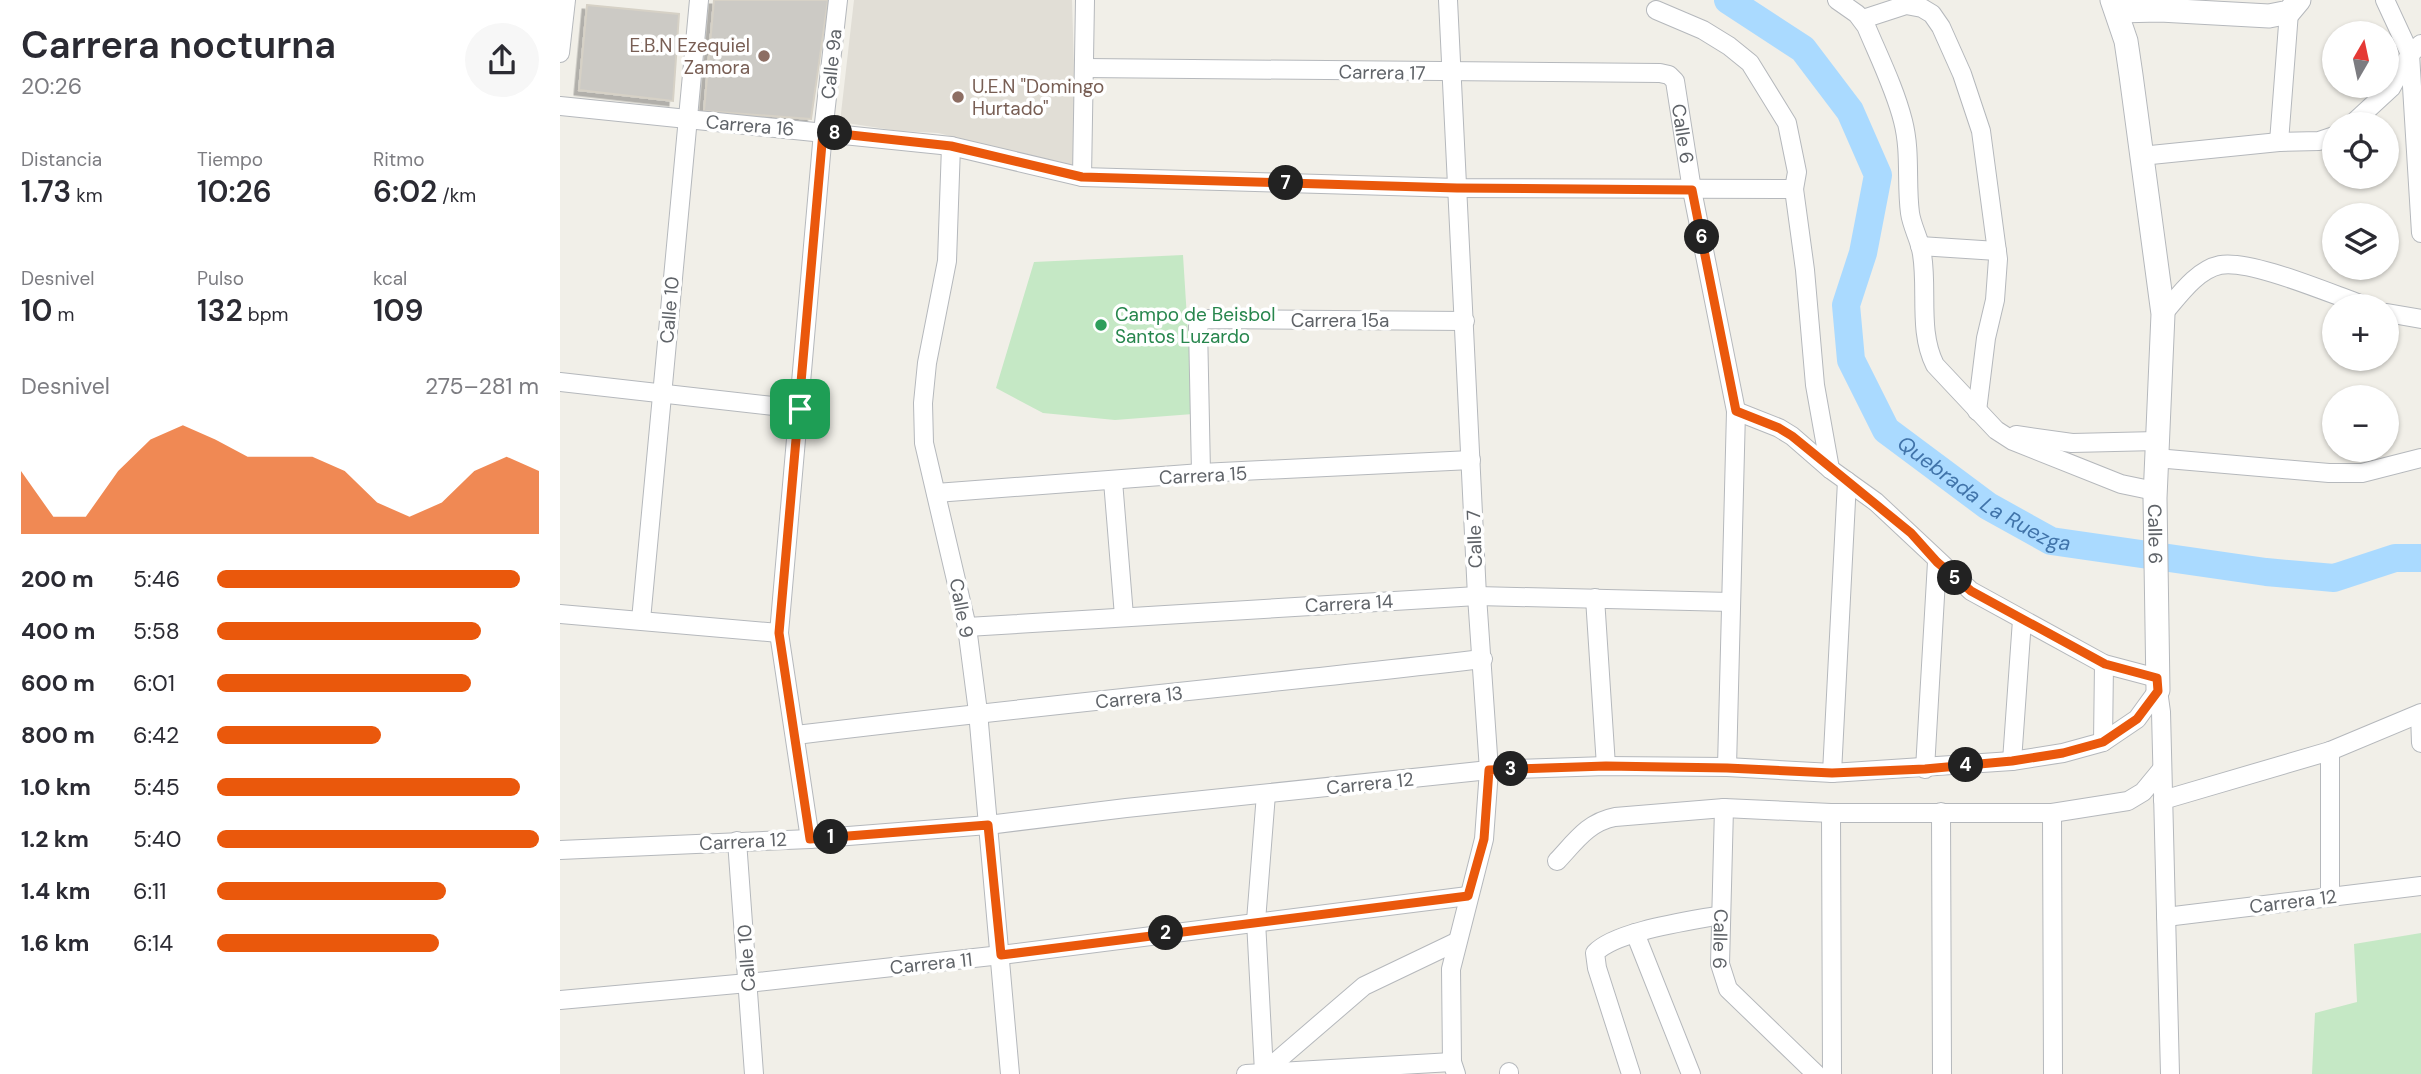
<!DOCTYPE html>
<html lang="es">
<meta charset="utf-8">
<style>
body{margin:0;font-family:"DM Sans",sans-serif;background:#f7f7f7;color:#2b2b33;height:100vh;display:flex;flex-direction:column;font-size:26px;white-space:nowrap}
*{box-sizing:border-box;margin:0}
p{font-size:23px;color:#7c7c81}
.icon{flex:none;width:38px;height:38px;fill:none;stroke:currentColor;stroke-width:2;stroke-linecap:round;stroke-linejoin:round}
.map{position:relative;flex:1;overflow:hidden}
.side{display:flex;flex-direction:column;background:#fff;width:560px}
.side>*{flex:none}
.needle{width:46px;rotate:9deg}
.fabs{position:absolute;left:1762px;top:21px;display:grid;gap:14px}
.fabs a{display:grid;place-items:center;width:77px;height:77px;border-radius:50%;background:#fff;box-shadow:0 2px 5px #0004;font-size:35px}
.pin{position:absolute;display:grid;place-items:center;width:60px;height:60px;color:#fff;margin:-30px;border-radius:14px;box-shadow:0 4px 10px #0006}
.km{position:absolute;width:35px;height:35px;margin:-18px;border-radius:50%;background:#222;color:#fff;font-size:19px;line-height:35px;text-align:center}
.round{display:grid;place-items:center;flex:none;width:74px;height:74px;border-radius:37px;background:#f7f7f7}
.summary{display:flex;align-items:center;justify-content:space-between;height:119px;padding:0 21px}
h1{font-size:38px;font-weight:600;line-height:52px}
.metrics{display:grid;grid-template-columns:repeat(3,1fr);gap:10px;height:119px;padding:7px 21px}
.metrics div{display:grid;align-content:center}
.metrics b{font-size:30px;font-weight:600}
.metrics small{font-size:19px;font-weight:400}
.metrics p{font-size:19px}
.chart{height:196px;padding:14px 21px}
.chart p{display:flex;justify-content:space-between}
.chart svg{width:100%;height:126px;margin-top:7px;fill:#ea580c;opacity:.7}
ul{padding:0 21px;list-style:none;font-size:23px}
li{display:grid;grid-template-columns:112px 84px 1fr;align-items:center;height:52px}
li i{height:18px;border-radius:9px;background:#ea580c}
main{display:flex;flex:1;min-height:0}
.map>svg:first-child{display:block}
</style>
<main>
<section class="side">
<div class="summary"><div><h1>Carrera nocturna</h1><p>20:26</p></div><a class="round"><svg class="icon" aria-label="share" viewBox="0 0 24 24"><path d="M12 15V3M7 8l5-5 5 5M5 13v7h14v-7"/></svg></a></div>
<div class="metrics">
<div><p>Distancia</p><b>1.73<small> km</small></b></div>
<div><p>Tiempo</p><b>10:26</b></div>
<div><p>Ritmo</p><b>6:02<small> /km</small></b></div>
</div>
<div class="metrics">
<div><p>Desnivel</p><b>10<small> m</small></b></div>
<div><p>Pulso</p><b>132<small> bpm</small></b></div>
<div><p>kcal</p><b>109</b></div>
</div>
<div class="chart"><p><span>Desnivel</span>275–281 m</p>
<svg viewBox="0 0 160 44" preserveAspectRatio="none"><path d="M0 44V22L10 38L20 38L30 22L40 11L50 6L60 11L70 17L80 17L90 17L100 22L110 33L120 38L130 33L140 22L150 17L160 22V44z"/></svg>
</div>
<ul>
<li><b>200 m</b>5:46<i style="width:94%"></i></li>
<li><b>400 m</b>5:58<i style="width:82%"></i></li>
<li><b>600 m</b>6:01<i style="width:79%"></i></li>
<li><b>800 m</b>6:42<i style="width:51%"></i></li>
<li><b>1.0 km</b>5:45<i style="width:94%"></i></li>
<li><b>1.2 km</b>5:40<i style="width:100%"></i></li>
<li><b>1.4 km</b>6:11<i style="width:71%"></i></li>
<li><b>1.6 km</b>6:14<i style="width:69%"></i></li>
</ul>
</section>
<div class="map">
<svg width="1861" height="1074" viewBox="0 0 1861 1074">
<defs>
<filter id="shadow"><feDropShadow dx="-4.5" dy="4.5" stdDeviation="0" flood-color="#0004"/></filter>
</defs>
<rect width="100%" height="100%" fill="#f1efe8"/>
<!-- education -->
<path fill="#e1ded6" d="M294 0H512L517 167 378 133 339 131 280 122Z"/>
<!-- green -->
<path fill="#c5e8c5" d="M623 255 633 414 555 420 483 413 436 388 474 262Z
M1861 933V1074H1752L1755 1013 1797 1002 1794 944Z"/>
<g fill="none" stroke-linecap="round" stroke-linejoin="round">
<!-- river -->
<path stroke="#aadaff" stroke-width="28" id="s1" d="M1168 0 1243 49 1290 111 1318 175 1303 253 1286 305 1291 360 1326 430 1428 506 1491 541 1706 572 1774 578 1835 558H1861"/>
</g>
<!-- building -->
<path fill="#cccac5" stroke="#d6d1c6" stroke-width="2" filter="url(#shadow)" d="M154 0H268L251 119 144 111Z
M27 5 119 14 113 101 19 90Z"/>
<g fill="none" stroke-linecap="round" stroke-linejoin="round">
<defs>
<g id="minor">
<path d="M888 0 917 596 929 770 924 839 891 969 892 1062 896 1074"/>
<path d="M1277 0 1297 14 1306 26C1319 57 1335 89 1343 121 1351 152 1346 183 1350 213 1352 227 1360 240 1362 254 1368 291 1358 331 1375 365L1436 430 1453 441 1561 484 1585 489 1595 488"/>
<path d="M1825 0 1850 54 1861 233"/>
<path d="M1096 10 1143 30 1169 46 1190 63 1227 123 1237 172 1234 189"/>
<path d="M1303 19 1346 5 1362 8 1372 14 1381 27 1402 74 1421 131 1438 259 1435 300 1426 338 1417 411"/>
<path d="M0 53 6 0"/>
<path id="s2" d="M525 68 1100 73 1109 75 1115 81 1132 190 1176 411 1167 767"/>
<path d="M0 106 391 146 522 177 897 188 1234 189 1245 270 1255 385 1270 469"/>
<path d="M1792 124 1831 88 1850 54 1861 44"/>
<path d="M1719 142 1729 12"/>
<path d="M391 146 387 261 367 363 363 403 364 443 407 627 418 712 450 1074"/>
<path d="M1581 156 1719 142 1759 141 1774 136"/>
<path d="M522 177 525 0"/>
<path d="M1360 246 1437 251"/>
<path d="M1827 313 1861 319"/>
<path d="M1603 314C1618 297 1636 270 1660 265 1691 259 1773 295 1806 306"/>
<path d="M0 382 240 409"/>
<path d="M1176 411 1219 428 1232 436 1270 469 1316 502 1411 591 1544 664 1597 678"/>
<path d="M1456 435 1512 443 1597 441"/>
<path d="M1596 458 1769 473H1802L1861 458"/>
<path d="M641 473 638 326 641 321 648 319 905 321"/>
<path d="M553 481 564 616"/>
<path d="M376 493 641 473 911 460"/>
<path d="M1035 598 1046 766"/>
<path d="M0 614 219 633"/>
<path d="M81 620 139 0"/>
<path d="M407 627 917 596 1171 602"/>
<path d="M1598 690 1601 712 1610 1074"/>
<path d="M1860 714 1861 743"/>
<path d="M236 735C464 707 694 685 923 659"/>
<path d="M1543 742 1544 664"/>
<path d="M1452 761 1462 620"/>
<path d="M1365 769 1377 562"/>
<path d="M1272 773 1287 481"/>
<path d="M1603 800 1770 751"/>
<path id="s3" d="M1164 808 1160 964 1168 989 1256 1074"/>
<path d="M1381 812 1382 1074"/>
<path d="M1271 813 1272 1074"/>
<path d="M1492 813 1493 1074"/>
<path d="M250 839 219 633 263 132 278 0"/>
<path d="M177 841 194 1074"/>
<path d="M0 850 250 839 428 825 566 808 929 770 1046 766 1167 767 1272 773 1452 761 1503 753 1543 742 1577 719 1598 690"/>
<path d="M997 861C1015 842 1028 822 1055 817L1164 808 1271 813H1492L1568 801 1583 792 1602 769"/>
<path d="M1770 896V751L1861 713"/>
<path d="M1606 917 1861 886"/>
<path d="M1075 933 1131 1074"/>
<path d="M0 1000 188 983 441 955 908 896"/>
<path d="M704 1072 696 921 706 794"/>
<path d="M704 1072 804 986 896 942"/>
<path d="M686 1074 892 1062"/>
<path d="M949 1074V1072"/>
<path d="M1071 1074 1037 968 1035 953C1055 931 1130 921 1161 915"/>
</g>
<g id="tertiary">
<path id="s4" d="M1552 0 1566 41 1571 75 1603 314 1595 498 1598 690"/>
<path d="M1557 11 1600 10 1709 16 1729 12 1739 0"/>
</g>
</defs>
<!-- minor casing -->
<use href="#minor" stroke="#b5b8bc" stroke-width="20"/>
<!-- tertiary casing -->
<use href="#tertiary" stroke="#b5b8bc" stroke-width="25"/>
<!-- minor -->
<use href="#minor" stroke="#fff" stroke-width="18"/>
<!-- tertiary -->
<use href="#tertiary" stroke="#fff" stroke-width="23"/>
</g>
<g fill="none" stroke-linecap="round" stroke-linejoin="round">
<defs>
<path id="route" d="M263 132 391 146 522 177 897 188 1132 190 1176 411 1219 428 1232 436 1351 533 1377 562 1411 591 1545 664 1597 678 1598 691 1577 719 1543 742 1503 753 1452 761 1365 769 1272 773 1167 768 1046 766 929 770 924 839 908 896 441 955 428 825 250 839 219 633Z"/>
</defs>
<!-- route casing -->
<use href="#route" stroke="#fff" stroke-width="14"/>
<!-- route -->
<use href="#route" stroke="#ea580c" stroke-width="9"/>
</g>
<!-- markers -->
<g fill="#8d6e63" stroke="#fff" stroke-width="2.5">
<circle cx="204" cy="56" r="7"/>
<circle cx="398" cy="97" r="7"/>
</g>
<circle fill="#2e9e5b" stroke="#fff" stroke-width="2.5" cx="541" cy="325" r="7"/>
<g text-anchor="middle" stroke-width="7" stroke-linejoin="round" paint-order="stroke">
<!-- education labels -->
<g font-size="19" fill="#785e54" stroke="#fff" text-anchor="end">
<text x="190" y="52">E.B.N Ezequiel<tspan x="190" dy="22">Zamora</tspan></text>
<text x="412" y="93" text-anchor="start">U.E.N "Domingo<tspan x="412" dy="22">Hurtado"</tspan></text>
</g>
<!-- street labels -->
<g font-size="19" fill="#5f6368" stroke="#fff">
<text transform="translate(271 64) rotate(-84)" y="7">Calle 9a</text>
<text transform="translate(822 72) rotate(1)" y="7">Carrera 17</text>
<text transform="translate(190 125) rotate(5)" y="7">Carrera 16</text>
<text dy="7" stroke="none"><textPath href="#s2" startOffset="646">Calle 6</textPath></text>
<text transform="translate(109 310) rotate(-85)" y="7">Calle 10</text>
<text x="780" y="327">Carrera 15a</text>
<text transform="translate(643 475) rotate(-3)" y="7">Carrera 15</text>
<text dy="7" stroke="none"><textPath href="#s4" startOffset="539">Calle 6</textPath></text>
<text transform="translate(914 539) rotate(-92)" y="7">Calle 7</text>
<text transform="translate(789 603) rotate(-3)" y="7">Carrera 14</text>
<text transform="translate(402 608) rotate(79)" y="7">Calle 9</text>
<text transform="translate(579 697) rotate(-6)" y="7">Carrera 13</text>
<text transform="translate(810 783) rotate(-6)" y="7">Carrera 12</text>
<text transform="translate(183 841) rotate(-3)" y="7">Carrera 12</text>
<text transform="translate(1733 901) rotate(-7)" y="7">Carrera 12</text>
<text dy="7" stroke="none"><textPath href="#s3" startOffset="131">Calle 6</textPath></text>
<text transform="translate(186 958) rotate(-94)" y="7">Calle 10</text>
<text transform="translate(371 963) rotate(-6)" y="7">Carrera 11</text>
</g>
<!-- leisure labels -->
<g font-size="19" fill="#27864d" stroke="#fff" text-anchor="start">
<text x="555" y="321">Campo de Beisbol<tspan x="555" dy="22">Santos Luzardo</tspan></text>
</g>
<!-- water labels -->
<g font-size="21" font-style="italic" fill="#4174aa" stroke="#fff">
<text dy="7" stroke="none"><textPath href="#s1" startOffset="623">Quebrada La Ruezga</textPath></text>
</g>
</g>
</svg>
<div class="fabs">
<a><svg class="needle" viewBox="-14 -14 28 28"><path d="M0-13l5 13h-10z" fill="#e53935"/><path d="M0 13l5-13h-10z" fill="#7c7c81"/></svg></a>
<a><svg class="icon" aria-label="locate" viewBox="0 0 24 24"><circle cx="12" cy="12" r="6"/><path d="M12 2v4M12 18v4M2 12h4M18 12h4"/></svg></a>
<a><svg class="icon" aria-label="layers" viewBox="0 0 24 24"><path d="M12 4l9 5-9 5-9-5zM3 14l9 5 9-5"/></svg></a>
<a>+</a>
<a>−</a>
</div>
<div class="pin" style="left:240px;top:409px;background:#1e9e55"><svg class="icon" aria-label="arrive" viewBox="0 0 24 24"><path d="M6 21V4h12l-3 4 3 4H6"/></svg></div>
<b class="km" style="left:271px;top:837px">1</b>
<b class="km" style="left:606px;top:933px">2</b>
<b class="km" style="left:951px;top:769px">3</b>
<b class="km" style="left:1406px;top:765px">4</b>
<b class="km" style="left:1395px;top:578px">5</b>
<b class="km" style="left:1142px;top:237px">6</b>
<b class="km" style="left:726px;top:183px">7</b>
<b class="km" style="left:275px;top:133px">8</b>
</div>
</main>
